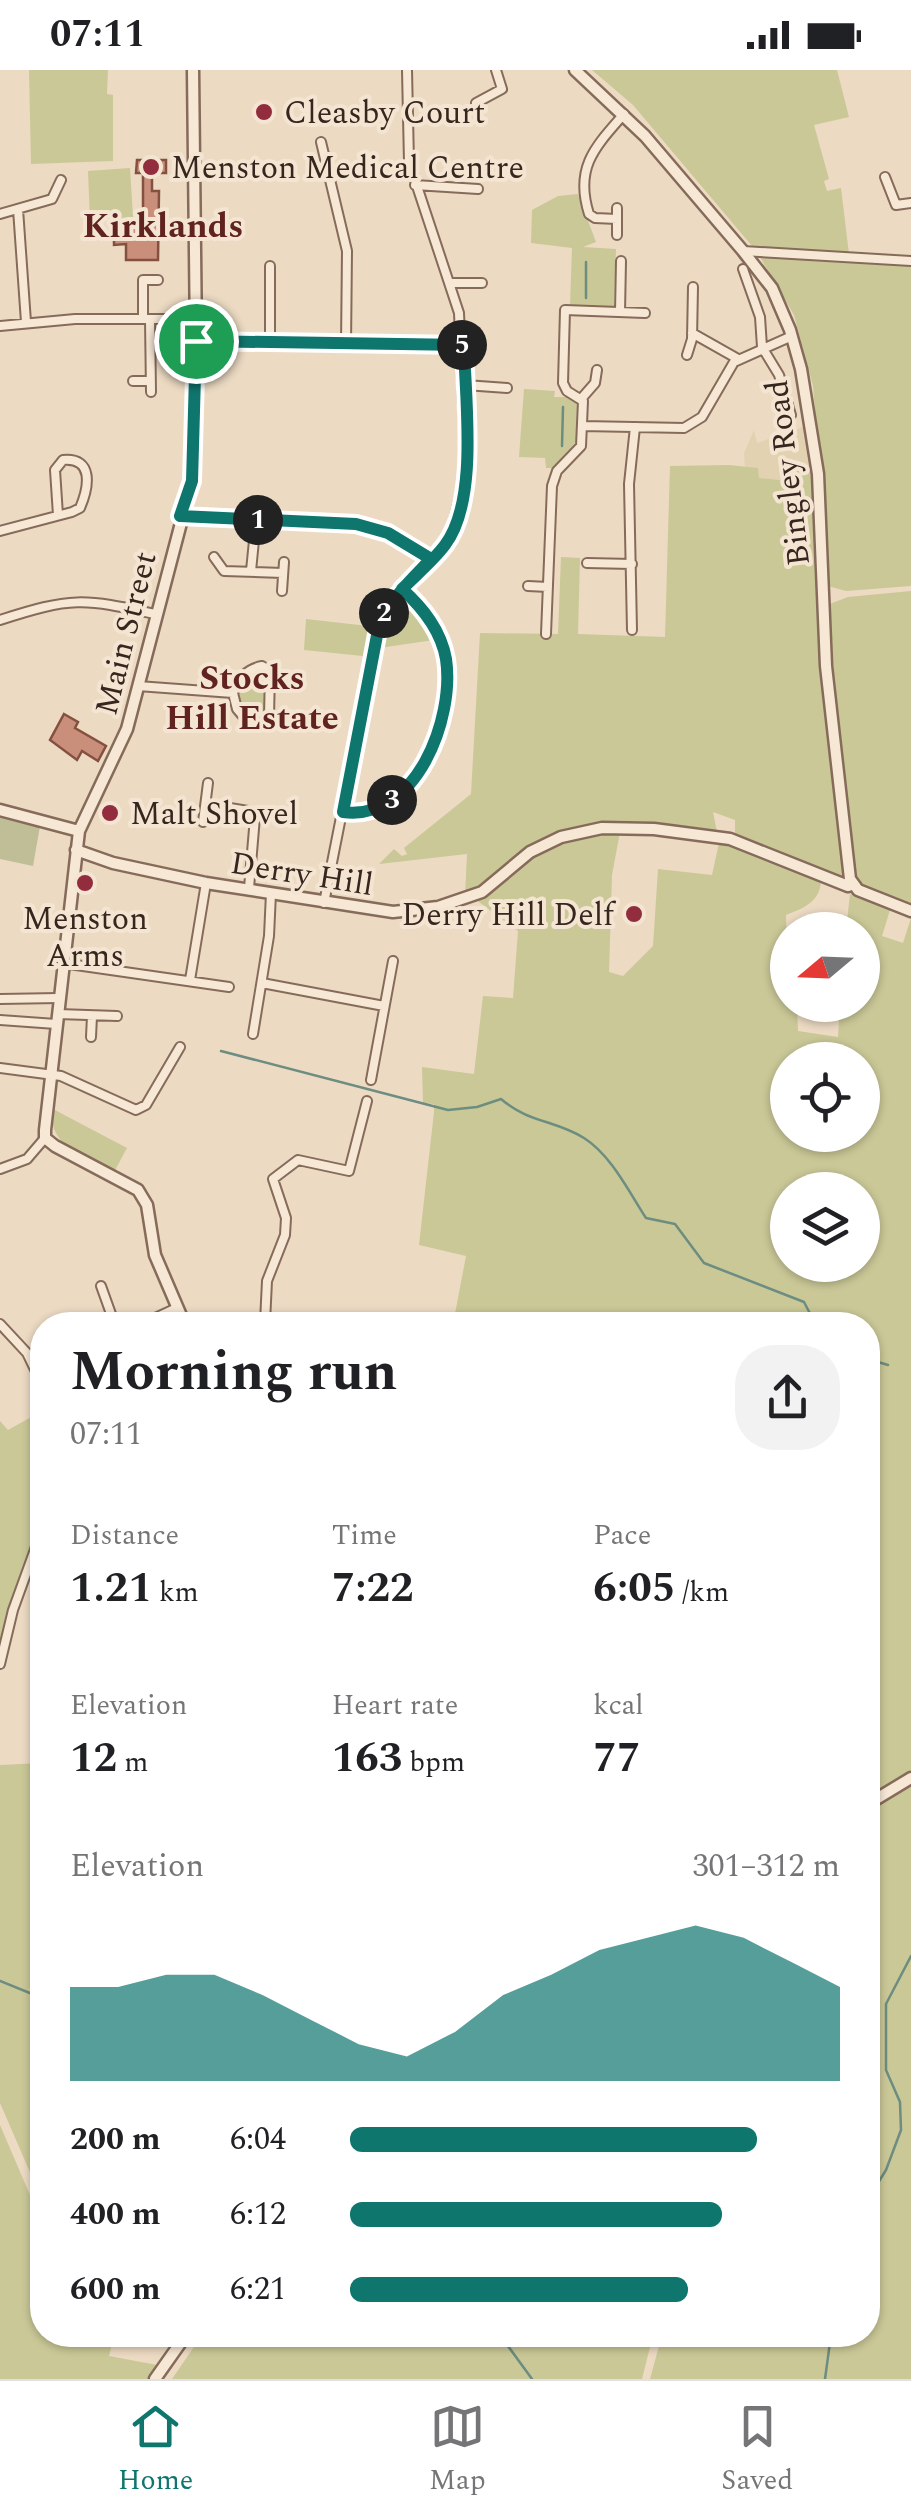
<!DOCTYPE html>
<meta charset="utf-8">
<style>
body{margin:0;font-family:Spectral,serif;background:#f2f2f2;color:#202124;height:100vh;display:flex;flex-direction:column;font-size:38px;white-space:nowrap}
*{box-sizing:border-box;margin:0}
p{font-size:32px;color:#757577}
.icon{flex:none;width:55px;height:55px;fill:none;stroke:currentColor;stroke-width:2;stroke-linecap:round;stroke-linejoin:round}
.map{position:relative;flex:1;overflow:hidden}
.sheet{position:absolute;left:30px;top:1242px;width:850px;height:1035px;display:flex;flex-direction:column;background:#fff;border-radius:40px;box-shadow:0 2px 8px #0004}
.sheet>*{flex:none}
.needle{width:65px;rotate:251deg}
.controls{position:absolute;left:770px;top:842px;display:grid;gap:20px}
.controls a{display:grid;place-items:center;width:110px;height:110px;border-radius:50%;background:#fff;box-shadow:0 2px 8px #0004;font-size:50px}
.pin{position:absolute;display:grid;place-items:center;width:85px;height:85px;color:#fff;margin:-42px;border:5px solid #fff;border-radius:50%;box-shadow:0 2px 10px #0007}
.km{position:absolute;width:50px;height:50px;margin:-25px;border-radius:50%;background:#222;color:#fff;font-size:28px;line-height:50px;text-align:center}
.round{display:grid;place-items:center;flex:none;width:105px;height:105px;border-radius:40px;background:#f2f2f2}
.headline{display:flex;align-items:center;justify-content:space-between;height:170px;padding:0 40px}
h1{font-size:55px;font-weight:700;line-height:75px}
.figures{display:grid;grid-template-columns:repeat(3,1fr);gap:15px;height:170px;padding:10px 40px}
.figures div{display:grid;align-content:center}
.figures b{font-size:42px;font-weight:700}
.figures small{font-size:28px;font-weight:400}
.figures p{font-size:28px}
.chart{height:280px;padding:20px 40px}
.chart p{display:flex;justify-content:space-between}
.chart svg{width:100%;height:180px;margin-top:10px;fill:#0f766e;opacity:.7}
ul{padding:0 40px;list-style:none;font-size:32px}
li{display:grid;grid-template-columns:160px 120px 1fr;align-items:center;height:75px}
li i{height:25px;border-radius:12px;background:#0f766e}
.status{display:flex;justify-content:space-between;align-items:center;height:70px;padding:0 50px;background:#fff;direction:ltr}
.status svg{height:28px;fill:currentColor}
.tabs{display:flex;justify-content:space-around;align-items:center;height:140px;border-top:2px solid #e0e0e0;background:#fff;font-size:28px;color:#757577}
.tabs a{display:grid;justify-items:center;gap:5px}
.tabs .active{color:#0f766e}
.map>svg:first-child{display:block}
</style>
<div class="status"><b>07:11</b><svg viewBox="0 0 49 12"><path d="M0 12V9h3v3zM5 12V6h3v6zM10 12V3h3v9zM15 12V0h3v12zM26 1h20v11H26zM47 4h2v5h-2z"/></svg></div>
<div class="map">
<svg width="911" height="2309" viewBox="0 0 911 2309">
<rect width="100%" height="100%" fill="#ecdac3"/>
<!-- farmland -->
<path fill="#e2d2b1" d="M805 356 811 401 782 400V410L758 408V399L745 397 744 383 754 360 757 373Z"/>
<!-- green -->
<path fill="#cac897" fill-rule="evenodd" d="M29 0H108L107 24 113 25V91L31 94Z
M592 0H837L849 47 814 55 829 109 824 111 827 121 841 118 849 184 752 176 633 35Z
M130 98 133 147 90 150 88 101Z
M578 124 596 172 583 177 616 179 614 237 570 236 572 178 531 173 532 140 558 126Z
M760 187 911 196V516L846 521 828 516 813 316 794 245Z
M524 319 555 321 554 327H571L577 334 576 372 552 398H546L545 388 519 387Z
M729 395 758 398 759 408 781 410V400L811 401 817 439 820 574 844 811 735 770V750L713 742 717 762C658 756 589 741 534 774 510 789 488 809 465 826L467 784 379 794 394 779 402 786 407 784 404 778 471 724 480 563 558 564 561 487 580 488 578 564 665 567 670 396Z
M911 521V835L867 818 854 807 827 535 848 527Z
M402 529 417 540 434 570 379 578C383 560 384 537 402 529Z
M306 549 368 556 363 586 304 580Z
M257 600 266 606 265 641 254 650 241 638 237 622Z
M620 762 612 805 609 902 623 906 653 876 658 799 712 805 719 773 821 811C820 833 801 839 786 845L788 935H797L798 961 838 967 840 935H862V860H846L850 824 890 840 882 866 903 873 911 848V1701L868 1726V1255H434L454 1249 466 1186 419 1175 434 1042V1034L423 1033 422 997 474 1004 483 926 513 928 518 861 475 829C499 821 509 798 528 783 552 765 591 765 620 762ZM788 990H862V1065H788ZM788 1120H862V1195H788Z
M51 1038 127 1078 114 1102C84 1086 49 1078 51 1038Z
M42 1341V1445L0 1569V1351L8 1360Z
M42 1693V1925L27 1918 42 1932V2130L0 2033V1695Z
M911 1714V2309H650L662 2265H868V1742Z
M0 2055 42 2153V2265H114L109 2286 157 2295 148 2309H0Z
M202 2265H653L642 2309H172Z"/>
<!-- cemetery -->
<path fill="#bfbe96" d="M0 746 40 756 33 796 0 789Z"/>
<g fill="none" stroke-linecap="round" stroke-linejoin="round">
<!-- stream -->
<path stroke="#6c8d80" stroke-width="2.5" d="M586 228V192
M562 376 563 337
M221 981 448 1040 477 1037 501 1029C529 1053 555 1050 584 1068 611 1085 629 1122 646 1148L675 1154 704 1193 804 1232 816 1255
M868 1289 888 1295
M0 1911 42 1928
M868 2129 886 2100 901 2060 900 2032 886 2000V1934L911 1886
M500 2265 532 2309
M825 2309 831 2265"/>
</g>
<!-- building -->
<path fill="#c98f7a" stroke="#845141" stroke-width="2.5" d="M137 90H166V103H152V121H159L158 190H126V174L114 175V164L128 163V150H138V143H143V103H136Z
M64 644 78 652 75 658 106 676 98 691 82 681 77 690 50 670Z"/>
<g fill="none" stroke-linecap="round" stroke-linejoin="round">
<defs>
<path id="minor" d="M476 33 502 19 496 0
M321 72 347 181 346 275
M194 100H246
M885 107 896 135 911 133
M415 115 478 119
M617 138V165
M18 139 26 252
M0 144 52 129 61 110
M617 149 595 148 589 144C574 97 596 76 624 44
M743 181 911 191
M743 199 760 247 762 277 779 305 791 345
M452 213H482
M620 242 621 191
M143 249V210H158
M150 249 151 322
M0 256 75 249H195
M692 263 738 289
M196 271 464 275
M270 273V196
M687 285 692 269 693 217
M133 311H150
M465 315 507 318
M581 329 595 313 597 300
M583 356 684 358 702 347 734 292 792 266
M180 446 356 454 388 463 431 489
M0 461 72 442 80 438C89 417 94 387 63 390L55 400 58 445
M214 487 224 501 283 503
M587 493 632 494
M251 501 256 450
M528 516 548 517
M282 521 284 492
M0 550C71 527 83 528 155 544
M632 560 629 414 635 357
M546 564 552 416 557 401 581 376 583 331 567 321 563 313 565 240 645 243
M138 616 233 623C239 609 246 599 262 596L270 601 269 647 263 654 248 652 237 639 233 623
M206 734 248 741 255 747 249 818
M343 742C416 753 455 648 446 589 441 560 423 538 401 519
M203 752 208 713
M324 833 379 555 387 536 448 472 466 404 459 243 409 92 407 0
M62 893 229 917
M190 910 206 813
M262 913 384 936
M0 929 59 928
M58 944 117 946
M0 950 56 954
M253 964 269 866 271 823
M91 967 92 946
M0 998 61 1006 136 1040 146 1035 180 977
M371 1010 393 891
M0 1099 27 1089 45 1068
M101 1216 115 1255
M265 1252 296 1255
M0 1254 27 1283 42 1314
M140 1255 177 1238
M235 1255 265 1252 267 1211 285 1165 286 1148 273 1109 298 1090 349 1101 367 1031
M0 1594 13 1540 42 1460"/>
<path id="tertiary" d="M575 0 645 66 743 181 772 218 790 260 801 299 818 404 826 596 850 809 858 820 911 841
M0 740 79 761
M76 780 113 793 206 813 393 842 438 837 482 822 530 782 561 767 602 758 654 759 730 769 848 816 853 814
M185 1255 155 1185 147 1135 138 1120 55 1076 45 1068V1060L79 761 127 659 192 411 196 271 193 0
M868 1734 911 1708
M155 2309 186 2265"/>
</defs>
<!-- minor casing -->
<use href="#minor" stroke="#866b5b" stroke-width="12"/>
<!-- tertiary casing -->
<use href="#tertiary" stroke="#866b5b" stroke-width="15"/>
<!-- minor -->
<use href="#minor" stroke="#f7e8d6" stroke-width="8"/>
<!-- tertiary -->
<use href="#tertiary" stroke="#f7e8d6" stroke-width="10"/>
</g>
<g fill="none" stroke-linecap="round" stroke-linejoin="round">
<defs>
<path id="route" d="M196 271 192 411 180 446 356 454 388 463 431 489C411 510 391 528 379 555L343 742C416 752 455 648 446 589 441 560 423 538 402 519 416 505 433 491 445 475 479 430 465 329 464 275L196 271"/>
</defs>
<!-- route casing -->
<use href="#route" stroke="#fff" stroke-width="20"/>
<!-- route -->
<use href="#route" stroke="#0f766e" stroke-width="12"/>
</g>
<!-- markers -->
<g fill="#922d3d" stroke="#f4e5d2" stroke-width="4">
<circle cx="264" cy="42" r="10"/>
<circle cx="151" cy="97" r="10"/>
<circle cx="110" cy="743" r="10"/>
<circle cx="85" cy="813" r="10"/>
<circle cx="634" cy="844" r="10"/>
</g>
<g text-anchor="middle" stroke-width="8" stroke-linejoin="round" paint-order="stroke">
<!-- poi labels -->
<g font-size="32" fill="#36261e" stroke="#f4e5d2" text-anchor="start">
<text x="284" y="53">Cleasby Court</text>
<text x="171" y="108">Menston Medical Centre</text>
<text x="130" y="754">Malt Shovel</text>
<text x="614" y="855" text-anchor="end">Derry Hill Delf</text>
<text x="85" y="859" text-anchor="middle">Menston<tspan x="85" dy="37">Arms</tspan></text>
</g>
<!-- street labels -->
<g font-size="32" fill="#36261e" stroke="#f4e5d2">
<text transform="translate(787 403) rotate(-97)" y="11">Bingley Road</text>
<text transform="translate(125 563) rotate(-76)" y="11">Main Street</text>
<text transform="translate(302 803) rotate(9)" y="11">Derry Hill</text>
</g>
<!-- neighbourhood labels -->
<g font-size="35" font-weight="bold" fill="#61231f" stroke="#f4e5d2">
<text x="163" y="167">Kirklands</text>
<text x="252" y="619">Stocks<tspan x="252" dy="40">Hill Estate</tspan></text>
</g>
</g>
</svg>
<div class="controls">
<a><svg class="needle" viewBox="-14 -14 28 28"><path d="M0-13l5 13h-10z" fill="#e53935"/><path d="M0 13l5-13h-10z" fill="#757577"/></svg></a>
<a><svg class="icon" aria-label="locate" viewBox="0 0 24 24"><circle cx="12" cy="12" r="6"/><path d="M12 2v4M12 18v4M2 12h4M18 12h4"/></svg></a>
<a><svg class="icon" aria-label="layers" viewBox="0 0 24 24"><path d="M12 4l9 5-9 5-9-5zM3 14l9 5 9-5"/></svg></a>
</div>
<div class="pin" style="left:196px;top:271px;background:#1e9e55"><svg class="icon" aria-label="arrive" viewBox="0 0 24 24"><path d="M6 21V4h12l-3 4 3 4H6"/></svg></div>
<b class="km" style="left:258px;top:450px">1</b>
<b class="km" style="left:384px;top:543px">2</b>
<b class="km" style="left:392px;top:730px">3</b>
<b class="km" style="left:462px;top:275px">5</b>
<section class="sheet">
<div class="headline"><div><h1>Morning run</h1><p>07:11</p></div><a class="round"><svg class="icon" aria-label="share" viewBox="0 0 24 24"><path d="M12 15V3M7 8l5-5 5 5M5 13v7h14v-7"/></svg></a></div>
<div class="figures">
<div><p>Distance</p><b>1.21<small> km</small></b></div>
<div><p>Time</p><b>7:22</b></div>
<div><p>Pace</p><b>6:05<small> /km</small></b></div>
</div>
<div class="figures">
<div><p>Elevation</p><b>12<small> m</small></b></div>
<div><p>Heart rate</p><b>163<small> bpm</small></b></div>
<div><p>kcal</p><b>77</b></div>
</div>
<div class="chart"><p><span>Elevation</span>301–312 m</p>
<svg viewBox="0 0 160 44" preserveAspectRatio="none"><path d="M0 44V21L10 21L20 18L30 18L40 23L50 29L60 35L70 38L80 32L90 23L100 18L110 12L120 9L130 6L140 9L150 15L160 21V44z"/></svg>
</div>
<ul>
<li><b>200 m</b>6:04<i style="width:83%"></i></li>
<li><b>400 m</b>6:12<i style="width:76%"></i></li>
<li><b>600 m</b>6:21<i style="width:69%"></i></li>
</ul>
</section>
</div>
<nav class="tabs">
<a class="active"><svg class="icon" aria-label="home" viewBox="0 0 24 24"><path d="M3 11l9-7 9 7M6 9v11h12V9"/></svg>Home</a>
<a><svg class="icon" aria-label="map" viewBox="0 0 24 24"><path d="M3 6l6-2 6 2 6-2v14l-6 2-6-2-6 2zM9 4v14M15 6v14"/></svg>Map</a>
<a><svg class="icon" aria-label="saved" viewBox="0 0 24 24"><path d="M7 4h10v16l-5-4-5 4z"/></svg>Saved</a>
</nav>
